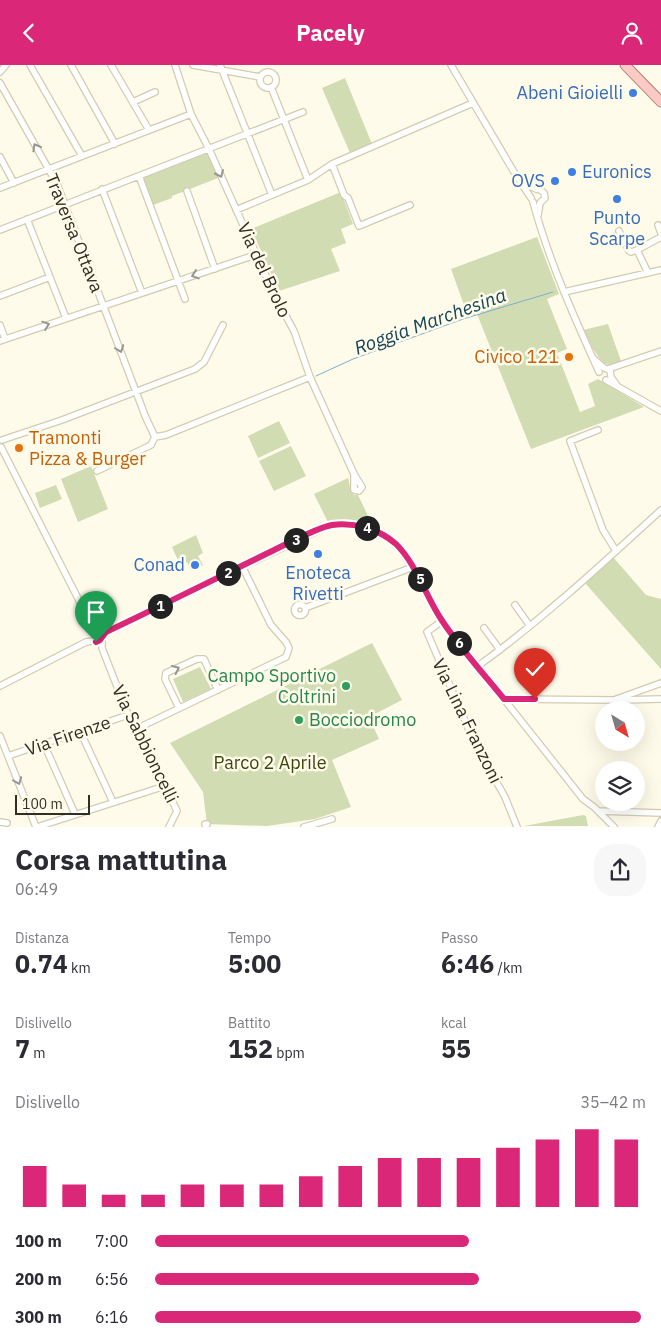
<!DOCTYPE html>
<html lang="it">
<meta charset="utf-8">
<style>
body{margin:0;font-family:"IBM Plex Sans",sans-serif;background:#f7f7f7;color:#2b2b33;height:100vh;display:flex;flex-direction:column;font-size:19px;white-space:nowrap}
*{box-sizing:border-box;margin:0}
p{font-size:16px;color:#7c7c81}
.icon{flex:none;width:28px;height:28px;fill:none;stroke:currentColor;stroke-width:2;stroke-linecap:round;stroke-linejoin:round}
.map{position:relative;height:762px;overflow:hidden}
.details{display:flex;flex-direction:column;background:#fff;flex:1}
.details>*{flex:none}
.needle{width:32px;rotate:143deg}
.fabs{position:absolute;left:595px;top:636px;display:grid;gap:10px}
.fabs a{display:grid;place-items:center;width:50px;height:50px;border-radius:50%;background:#fff;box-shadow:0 5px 20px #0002;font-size:25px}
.scale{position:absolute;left:15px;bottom:12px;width:75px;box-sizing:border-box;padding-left:5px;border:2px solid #312e23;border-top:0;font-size:14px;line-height:18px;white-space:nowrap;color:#312e23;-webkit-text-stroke:4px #fffbea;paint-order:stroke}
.pin{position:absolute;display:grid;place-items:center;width:42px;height:42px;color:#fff;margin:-51px -21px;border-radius:50% 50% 50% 0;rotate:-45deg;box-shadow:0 0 5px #0007}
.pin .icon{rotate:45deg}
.km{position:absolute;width:25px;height:25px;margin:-12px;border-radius:50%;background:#222;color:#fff;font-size:14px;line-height:25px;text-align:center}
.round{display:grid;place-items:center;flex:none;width:52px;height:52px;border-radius:20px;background:#f7f7f7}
.summary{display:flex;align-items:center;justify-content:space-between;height:85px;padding:0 15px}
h1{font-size:28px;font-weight:800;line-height:38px}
.metrics{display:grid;grid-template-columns:repeat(3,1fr);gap:8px;height:85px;padding:5px 15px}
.metrics div{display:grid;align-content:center}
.metrics b{font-size:25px;font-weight:800}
.metrics small{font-size:14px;font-weight:400}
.metrics p{font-size:14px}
.chart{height:140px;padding:10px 15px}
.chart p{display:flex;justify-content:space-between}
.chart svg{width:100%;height:90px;margin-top:5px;stroke:#db2777;stroke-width:6}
ul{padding:0 15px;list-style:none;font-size:16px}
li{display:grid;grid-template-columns:80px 60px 1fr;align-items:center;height:38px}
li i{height:12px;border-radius:6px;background:#db2777}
header{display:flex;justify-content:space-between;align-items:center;height:65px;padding:0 15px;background:#db2777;color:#fff;font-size:22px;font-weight:800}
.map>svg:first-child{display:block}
</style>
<header><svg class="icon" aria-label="back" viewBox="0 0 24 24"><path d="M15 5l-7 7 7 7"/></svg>Pacely<svg class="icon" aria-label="person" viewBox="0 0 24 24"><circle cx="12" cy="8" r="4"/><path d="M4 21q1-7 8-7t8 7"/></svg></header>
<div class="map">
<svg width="661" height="762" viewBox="0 0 661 762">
<rect width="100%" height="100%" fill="#fffbea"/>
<!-- green -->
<path fill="#d2dcb3" d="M345 13 372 79 350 88 322 23Z
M207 88 218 113 172 131V133L153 140 143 112Z
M341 127 353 159 341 164 346 178 331 184 340 206 279 226 251 164Z
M537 172 559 229 547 234 567 284 557 288 580 347 595 341 588 319 598 314 644 342 531 384 477 249 468 251 451 204Z
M608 259 621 296C617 298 610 301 606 299 598 295 587 273 583 265Z
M279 356 290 378 258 393 248 371Z
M291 381 306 411 274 426 259 396Z
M91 401 108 444 78 457 61 414Z
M348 413C350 419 349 425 354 430H358L372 459C357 456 342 452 328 457L314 429Z
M56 420 62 434 40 443 35 428Z
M196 470 203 488 198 491 203 500 191 505 187 497 181 502 172 482Z
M613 492 646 530 661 534V604L585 518Z
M372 578 402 635 369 652 379 674 332 695 351 742 315 754 267 761 207 759 203 727 170 678Z
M200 602 211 624 183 637 173 614Z
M583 750 586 751 588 761H524Z"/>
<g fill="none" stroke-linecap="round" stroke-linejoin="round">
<!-- stream -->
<path stroke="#7bb1ca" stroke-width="1" d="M316 311 353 294 463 254 553 227"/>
<defs>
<path id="street" d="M30 0 82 91
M71 0 115 79
M111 0 149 65
M175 0 191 49 209 84 275 231 294 266 310 312 354 409 362 422 359 426 354 425V409
M193 0 260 12
M220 0 272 130
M451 0 514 107 531 133
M0 7 6 0
M260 15a8 8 0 1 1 16 0a8 8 0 1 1-16 0Z
M0 18 57 119 146 353 155 372 166 370 310 312
M271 22 308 115
M133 37 155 27
M0 92 14 118
M332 99 344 130 348 133 359 161 410 140
M139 111 185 234
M521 117 536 124 541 125 544 128 545 133 540 138 538 150
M0 123 191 49
M102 124 142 228
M187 126 215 204
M533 137C549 196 574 252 599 307
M236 145 308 115 332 99 473 38
M27 154 66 253
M658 160 661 168
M0 165 303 47
M619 166 629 186 631 187 637 185 648 208
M637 185 661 172
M564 227 661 205
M0 231 50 212
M0 260 5 274
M0 276 258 189
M594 294 604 303 610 305 611 312 616 319
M608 304 661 286
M606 315 661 346
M598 365 570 376 603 465 616 486
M2 375 62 355 195 304 204 297 223 260
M1 382 92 561 97 566 106 567
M97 406 151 380 155 372
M294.5 545a5.5 5.5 0 1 1 11 0a5.5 5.5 0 1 1-11 0Z
M515 540 530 561
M305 543 413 502
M442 556 427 567 475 679 505 732 517 762
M484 563 500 585
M478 601C543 554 602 499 661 445
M0 621 86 577 93 576
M504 634 614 635 661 618
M622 635 661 634
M179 643 165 614 166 608 197 594H204L218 625
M134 665 286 592 289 583 286 577 271 560 242 501
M80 666 113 737
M0 671 36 762
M44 679 75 749
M8 691 128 650
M598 746 661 748
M0 757 7 758
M37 762 165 721
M169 762 177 746 165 721 134 665 102 583V571L106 567 328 461 345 459 372 465 388 473 400 484 418 511 442 556 583 734 594 742 614 762
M206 762 205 759H207
M304 762 332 754
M658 762 661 756"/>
<path id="primary" d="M625 0 661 37"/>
</defs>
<!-- street casing -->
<use href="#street" stroke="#d3ccb1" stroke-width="8"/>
<!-- primary casing -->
<use href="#primary" stroke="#b37d74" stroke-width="11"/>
<!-- street -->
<use href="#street" stroke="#fff" stroke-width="5.5"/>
<!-- primary -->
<use href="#primary" stroke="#fbcac5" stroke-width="9"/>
</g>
<!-- one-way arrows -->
<defs><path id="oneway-chevron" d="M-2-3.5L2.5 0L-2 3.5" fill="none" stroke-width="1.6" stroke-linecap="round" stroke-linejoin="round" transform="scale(1.25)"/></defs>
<g stroke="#989691">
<use href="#oneway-chevron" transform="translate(36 82) rotate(-119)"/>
<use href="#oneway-chevron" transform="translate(220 109) rotate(66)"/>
<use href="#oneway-chevron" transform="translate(195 210) rotate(162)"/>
<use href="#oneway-chevron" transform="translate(46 260) rotate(-19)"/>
<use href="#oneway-chevron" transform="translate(120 284) rotate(69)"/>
<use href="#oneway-chevron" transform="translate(176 604) rotate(-25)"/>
<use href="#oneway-chevron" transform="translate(18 716) rotate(69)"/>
</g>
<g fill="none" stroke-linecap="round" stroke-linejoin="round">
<defs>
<path id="route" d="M96 577 100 575 106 567C161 541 215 514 270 487 285 480 318 462 332 460 354 457 379 464 396 479 417 500 425 530 441 554 459 582 483 608 504 634H535"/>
</defs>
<!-- route casing -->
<use href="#route" stroke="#fff" stroke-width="10"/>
<!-- route -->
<use href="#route" stroke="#db2777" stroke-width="6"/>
</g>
<!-- markers -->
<g fill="#3f7fe0" stroke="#fffbea" stroke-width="2">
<circle cx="633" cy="28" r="5"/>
<circle cx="572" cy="107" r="5"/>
<circle cx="555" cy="116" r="5"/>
<circle cx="617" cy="134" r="5"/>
<circle cx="318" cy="489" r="5"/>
<circle cx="195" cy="500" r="5"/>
</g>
<g fill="#e8710a" stroke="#fffbea" stroke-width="2">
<circle cx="569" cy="292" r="5"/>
<circle cx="19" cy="383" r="5"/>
</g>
<g fill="#2e9e5b" stroke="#fffbea" stroke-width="2">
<circle cx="346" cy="621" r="5"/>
<circle cx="299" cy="655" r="5"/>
</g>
<g text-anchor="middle" stroke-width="5" stroke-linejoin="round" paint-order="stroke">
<!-- shop labels -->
<g font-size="18" fill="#366cbe" stroke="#fffbea" text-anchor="end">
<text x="623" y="34">Abeni Gioielli</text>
<text x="582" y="113" text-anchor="start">Euronics</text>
<text x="545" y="122">OVS</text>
<text x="617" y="159" text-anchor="middle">Punto<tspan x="617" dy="21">Scarpe</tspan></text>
<text x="185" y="506">Conad</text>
<text x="318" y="514" text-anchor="middle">Enoteca<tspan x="318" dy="21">Rivetti</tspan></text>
</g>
<!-- street labels -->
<g font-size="18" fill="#312e23" stroke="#fffbea">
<text transform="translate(74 168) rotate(68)" y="6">Traversa Ottava</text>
<text transform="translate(264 205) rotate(65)" y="6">Via del Brolo</text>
<text transform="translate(467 656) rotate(64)" y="6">Via Lina Franzoni</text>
<text transform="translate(68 671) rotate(-19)" y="6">Via Firenze</text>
<text transform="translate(145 679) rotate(64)" y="6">Via Sabbioncelli</text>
</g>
<!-- food labels -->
<g font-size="18" fill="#c56008" stroke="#fffbea" text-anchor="end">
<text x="559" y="298">Civico 121</text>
<text x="29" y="379" text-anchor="start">Tramonti<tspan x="29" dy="21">Pizza &amp; Burger</tspan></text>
</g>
<!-- leisure labels -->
<g font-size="18" fill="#27864d" stroke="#fffbea" text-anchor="end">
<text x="336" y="617">Campo Sportivo<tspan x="336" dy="21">Coltrini</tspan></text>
<text x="309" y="661" text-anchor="start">Bocciodromo</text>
</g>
<!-- park labels -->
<g font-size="18" fill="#3c460d" stroke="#fffbea">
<text x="270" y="704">Parco 2 Aprile</text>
</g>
<!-- water labels -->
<g font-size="19" font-style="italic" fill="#174457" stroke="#fffbea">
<text transform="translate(430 256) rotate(-20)" y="7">Roggia Marchesina</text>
</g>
</g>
</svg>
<div class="fabs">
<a><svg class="needle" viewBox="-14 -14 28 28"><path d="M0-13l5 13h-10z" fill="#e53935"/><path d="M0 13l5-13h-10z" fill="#7c7c81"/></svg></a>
<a><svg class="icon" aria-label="layers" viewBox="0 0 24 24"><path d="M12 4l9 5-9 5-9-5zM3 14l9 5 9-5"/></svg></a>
</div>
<div class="scale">100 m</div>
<div class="pin" style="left:96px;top:577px;background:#1e9e55"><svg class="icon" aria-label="arrive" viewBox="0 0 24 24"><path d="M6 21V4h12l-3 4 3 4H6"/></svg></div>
<div class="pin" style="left:535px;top:634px;background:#d93025"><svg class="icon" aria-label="check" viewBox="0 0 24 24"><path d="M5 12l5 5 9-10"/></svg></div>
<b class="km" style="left:160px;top:541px">1</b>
<b class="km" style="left:228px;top:508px">2</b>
<b class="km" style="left:296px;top:475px">3</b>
<b class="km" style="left:367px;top:463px">4</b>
<b class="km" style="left:420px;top:514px">5</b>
<b class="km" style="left:459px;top:578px">6</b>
</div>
<section class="details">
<div class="summary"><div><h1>Corsa mattutina</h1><p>06:49</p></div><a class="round"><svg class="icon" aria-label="share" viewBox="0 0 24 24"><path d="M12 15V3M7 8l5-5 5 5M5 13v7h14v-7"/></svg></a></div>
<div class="metrics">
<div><p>Distanza</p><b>0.74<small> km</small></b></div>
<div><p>Tempo</p><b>5:00</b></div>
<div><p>Passo</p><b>6:46<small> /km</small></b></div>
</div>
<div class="metrics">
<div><p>Dislivello</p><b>7<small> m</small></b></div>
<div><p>Battito</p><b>152<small> bpm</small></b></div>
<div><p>kcal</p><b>55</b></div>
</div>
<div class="chart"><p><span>Dislivello</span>35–42 m</p>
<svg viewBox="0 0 160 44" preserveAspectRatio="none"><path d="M5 44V24M15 44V33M25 44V38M35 44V38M45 44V33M55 44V33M65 44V33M75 44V29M85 44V24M95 44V20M105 44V20M115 44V20M125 44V15M135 44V11M145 44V6M155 44V11"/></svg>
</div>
<ul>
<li><b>100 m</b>7:00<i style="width:64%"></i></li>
<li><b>200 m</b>6:56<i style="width:66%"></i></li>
<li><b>300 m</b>6:16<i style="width:99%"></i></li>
</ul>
</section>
